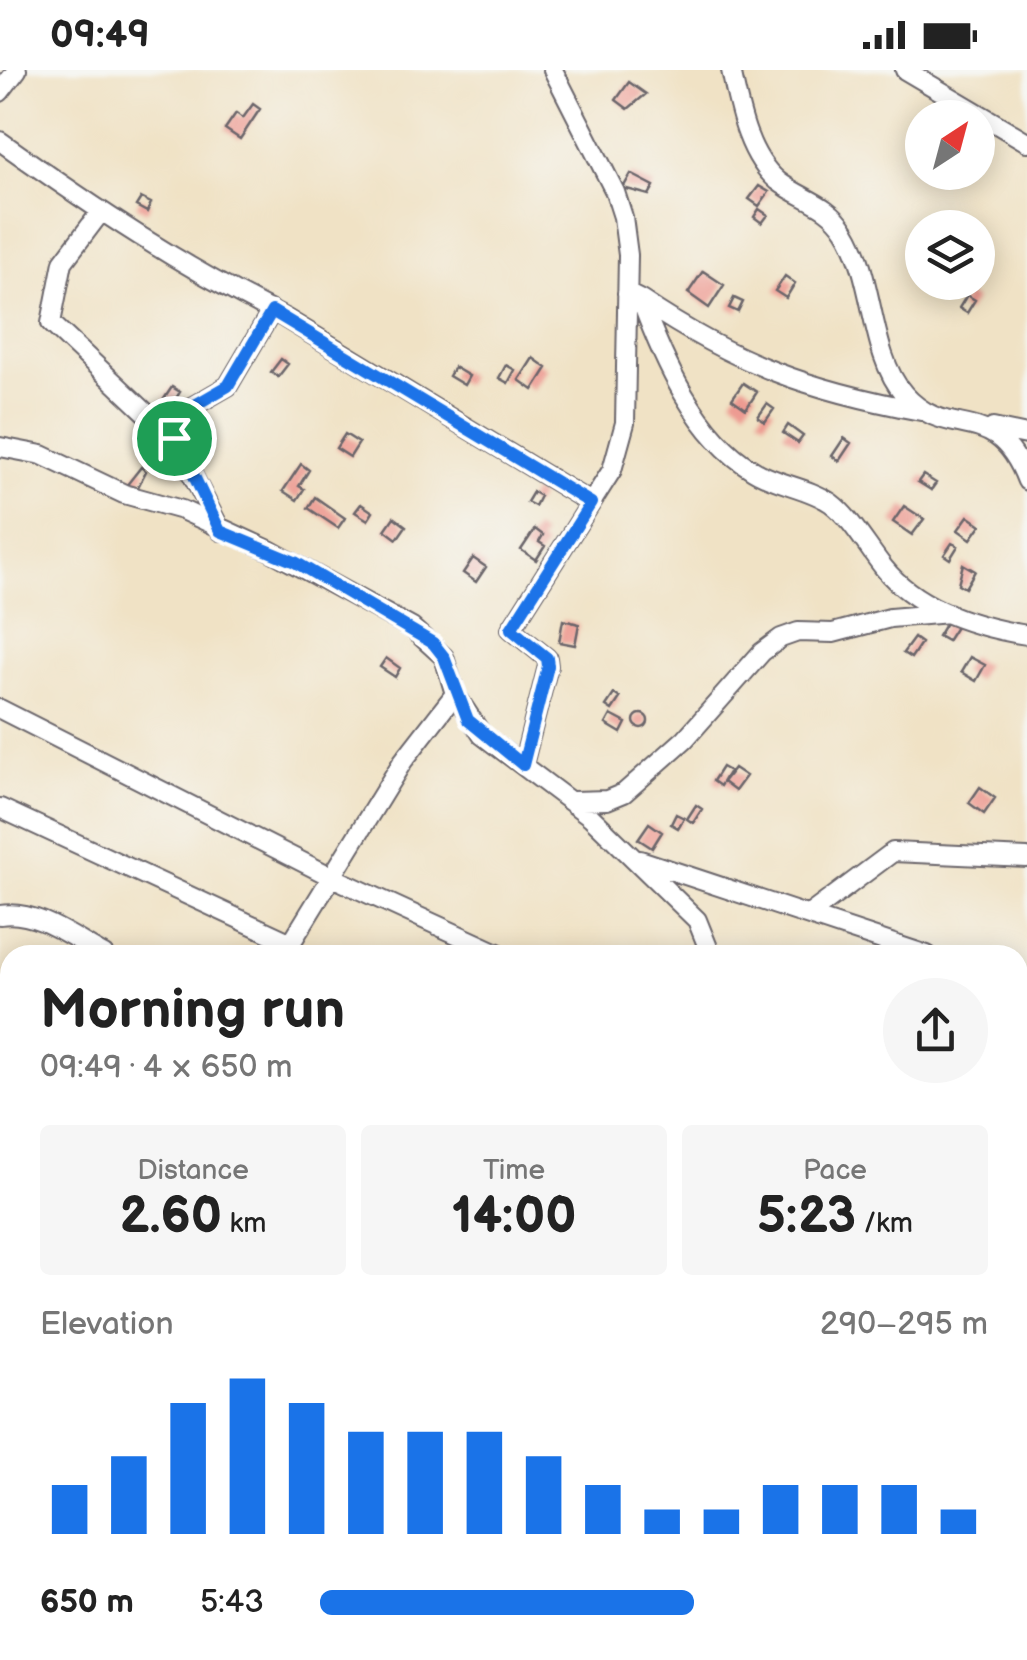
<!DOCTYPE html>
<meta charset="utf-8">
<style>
body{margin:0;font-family:"Balsamiq Sans",sans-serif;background:#f6f6f6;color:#222;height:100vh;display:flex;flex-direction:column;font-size:38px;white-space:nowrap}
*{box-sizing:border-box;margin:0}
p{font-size:32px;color:#767676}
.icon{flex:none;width:55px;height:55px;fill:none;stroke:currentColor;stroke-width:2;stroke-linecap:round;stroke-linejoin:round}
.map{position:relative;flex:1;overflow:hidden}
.drawer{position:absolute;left:0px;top:875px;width:1028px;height:715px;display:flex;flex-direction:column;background:#fff;border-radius:30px 30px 0 0;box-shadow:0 5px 25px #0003}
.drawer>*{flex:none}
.needle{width:65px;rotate:36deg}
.tools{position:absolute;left:905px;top:30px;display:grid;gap:20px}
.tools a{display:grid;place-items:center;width:90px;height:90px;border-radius:50%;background:#fff;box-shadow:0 5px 25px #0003;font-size:50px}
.pin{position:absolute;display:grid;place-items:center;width:85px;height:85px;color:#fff;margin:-42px;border:5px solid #fff;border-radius:50%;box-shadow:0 2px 10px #0007}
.round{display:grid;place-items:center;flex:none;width:105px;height:105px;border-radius:52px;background:#f6f6f6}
.head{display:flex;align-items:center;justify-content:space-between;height:170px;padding:0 40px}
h1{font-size:55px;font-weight:700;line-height:75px}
.stats{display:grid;grid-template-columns:repeat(3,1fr);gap:15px;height:170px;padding:10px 40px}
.stats div{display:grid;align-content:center;border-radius:10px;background:#f6f6f6;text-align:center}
.stats b{font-size:50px;font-weight:700}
.stats small{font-size:28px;font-weight:400}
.stats p{font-size:28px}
.chart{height:280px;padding:20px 40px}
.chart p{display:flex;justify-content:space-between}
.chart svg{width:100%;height:180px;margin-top:10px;stroke:#1a73e8;stroke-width:6}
ul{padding:0 40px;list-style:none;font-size:32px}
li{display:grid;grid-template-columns:160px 120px 1fr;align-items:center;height:75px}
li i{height:25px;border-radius:12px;background:#1a73e8}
.status{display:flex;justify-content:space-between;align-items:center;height:70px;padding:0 50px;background:#fff;direction:ltr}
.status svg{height:28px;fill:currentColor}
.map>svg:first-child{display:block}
</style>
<div class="status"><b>09:49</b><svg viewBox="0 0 49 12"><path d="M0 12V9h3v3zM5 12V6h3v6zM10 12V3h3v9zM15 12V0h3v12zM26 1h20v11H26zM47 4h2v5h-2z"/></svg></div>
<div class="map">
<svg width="1027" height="1590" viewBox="0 0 1027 1590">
<rect width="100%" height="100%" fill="#f6f6f2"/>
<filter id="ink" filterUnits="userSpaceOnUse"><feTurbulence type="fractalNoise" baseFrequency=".01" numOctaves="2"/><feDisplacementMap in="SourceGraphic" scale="20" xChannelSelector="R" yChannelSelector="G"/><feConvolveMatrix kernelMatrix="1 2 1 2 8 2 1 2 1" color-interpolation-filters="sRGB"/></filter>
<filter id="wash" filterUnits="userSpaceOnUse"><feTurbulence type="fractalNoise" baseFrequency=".0048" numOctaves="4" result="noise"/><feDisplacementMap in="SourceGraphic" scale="40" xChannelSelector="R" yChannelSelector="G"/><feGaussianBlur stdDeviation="2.25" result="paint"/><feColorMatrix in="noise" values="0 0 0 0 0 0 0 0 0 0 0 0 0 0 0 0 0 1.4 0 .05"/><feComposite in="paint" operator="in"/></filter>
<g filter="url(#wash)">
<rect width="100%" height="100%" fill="#f0e2c5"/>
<g id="blocks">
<!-- building -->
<path fill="#ed9b92" d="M629 12 646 24 628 39 616 30Z
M253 34 260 39 240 69 225 59 236 43 243 48Z
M631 104 654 116 649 125 623 118Z
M759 116 769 122 759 136 749 129Z
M141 128 151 133 147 142 136 136Z
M759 139 768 145 762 153 754 147Z
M703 201 724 215 709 238 688 223Z
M785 206 795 213 786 228 775 221Z
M935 212H945L938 227 930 223Z
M967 225 975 230 967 243 959 238Z
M734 228 743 232 738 242 729 238Z
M533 288 547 298 533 320 519 310Z
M281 289 288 294 278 307 271 302Z
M506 295 515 300 508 313 499 308Z
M454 297 469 306 464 315 449 306Z
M743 313 757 322 746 339 732 329Z
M172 317 180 322 172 335 164 329Z
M767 334 774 339 765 352 758 347Z
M788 355 803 366 798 373 783 363Z
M345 364 359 373 350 387 336 378Z
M844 368 851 373 839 391 832 386Z
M301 394 309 400 299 416 304 419 297 430 283 421Z
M141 397 146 401 135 423 126 416Z
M923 405 936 413 931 420 918 412Z
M533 422 540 426 535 436 527 432Z
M315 427 345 448 338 458 308 438Z
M361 434 373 442 368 450 355 442Z
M904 436 924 449 912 465 893 452Z
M968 446 981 455 971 469 958 460Z
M394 447 406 456 397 469 385 460Z
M535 459 543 465 539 472 545 476 536 490 521 480Z
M952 473 958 476 950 489 944 485Z
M473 488 486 497 476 512 463 503Z
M963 494 975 501 965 518 958 514Z
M563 550 579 554 575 575 559 572Z
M947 551 956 557 947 571 938 566Z
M914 568 921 573 911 588 903 583Z
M970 587 985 595 976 611 961 602Z
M386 588 400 598 395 607 380 597Z
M614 624 620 628 612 640 606 636Z
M634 651a7 7 0 1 1 14 0a7 7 0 1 1-14 0Z
M611 645 626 653 621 663 606 654Z
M722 697 729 701 720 716 713 711Z
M734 698 746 706 735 721 723 712Z
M980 717 995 728 984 744 969 733Z
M696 735 702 739 693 753 687 749Z
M676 744 684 748 678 758 671 754Z
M649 753 662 762 652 778 638 769Z"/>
</g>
</g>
<g filter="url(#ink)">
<use href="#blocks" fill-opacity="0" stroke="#6a656b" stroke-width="2.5"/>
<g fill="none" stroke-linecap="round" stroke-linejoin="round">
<defs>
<path id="minor" d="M731 0C739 37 747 85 778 111 801 129 828 133 845 160 875 207 869 284 904 324 949 375 995 328 1027 411
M905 0 1027 72
M0 22 17 0
M0 71C94 138 182 197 285 248L591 433
M100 143 63 192 51 253 174 369 221 461
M627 223 641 230C663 290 696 366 753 400 777 415 808 417 831 433 852 449 867 477 884 498 918 540 976 557 1027 565
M641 230C736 294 809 320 921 341
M162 354 228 316 272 241
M993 358 1027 365
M0 377 42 385 124 424 182 440 269 480 412 558 444 587 455 624 482 665 591 747 697 850 711 885
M0 639 332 807 502 885
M523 695 548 596 547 588 511 559 612 400 625 353 628 185 623 147 615 122 553 0
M573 731 607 730 624 723 685 669 762 582 781 568 798 562 833 563 890 548 949 543
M0 738 291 873
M640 790 927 885
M810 844 893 782 1027 788
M0 845C36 839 73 868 104 885
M293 885 285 874 291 873 403 691 455 624
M1018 923 1027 927
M0 958 10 963
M0 1045 10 1041
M1018 1146 1027 1153
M0 1310 10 1314
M889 1580 896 1590
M978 1580 993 1590"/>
</defs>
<!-- minor casing -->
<use href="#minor" stroke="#6a656b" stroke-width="22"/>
<!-- minor -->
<use href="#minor" stroke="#fff" stroke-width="18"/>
</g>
</g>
<g fill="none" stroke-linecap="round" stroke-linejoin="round" filter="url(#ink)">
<defs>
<path id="route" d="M272 241 591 433 511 559 547 588 548 596 523 695 468 650 444 587 433 573 295 492 220 461 184 385 162 354 228 316Z"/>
</defs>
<!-- route casing -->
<use href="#route" stroke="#fff" stroke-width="20"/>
<!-- route -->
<use href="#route" stroke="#1a73e8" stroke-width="12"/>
</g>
</svg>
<div class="tools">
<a><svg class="needle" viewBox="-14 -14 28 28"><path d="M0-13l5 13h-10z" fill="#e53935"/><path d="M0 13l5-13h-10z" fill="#767676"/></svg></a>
<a><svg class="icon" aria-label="layers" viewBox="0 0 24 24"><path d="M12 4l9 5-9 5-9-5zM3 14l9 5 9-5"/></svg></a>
</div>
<div class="pin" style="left:174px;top:368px;background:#1e9e55"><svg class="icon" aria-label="arrive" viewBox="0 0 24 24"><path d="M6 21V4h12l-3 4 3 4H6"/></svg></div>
<section class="drawer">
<div class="head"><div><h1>Morning run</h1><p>09:49 · 4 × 650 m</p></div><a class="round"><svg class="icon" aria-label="share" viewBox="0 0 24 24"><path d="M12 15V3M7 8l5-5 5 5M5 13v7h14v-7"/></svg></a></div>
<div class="stats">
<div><p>Distance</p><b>2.60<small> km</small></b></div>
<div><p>Time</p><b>14:00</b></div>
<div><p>Pace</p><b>5:23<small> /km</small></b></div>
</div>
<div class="chart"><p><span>Elevation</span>290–295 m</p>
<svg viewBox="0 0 160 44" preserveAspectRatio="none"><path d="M5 44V32M15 44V25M25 44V12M35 44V6M45 44V12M55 44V19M65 44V19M75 44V19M85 44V25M95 44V32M105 44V38M115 44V38M125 44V32M135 44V32M145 44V32M155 44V38"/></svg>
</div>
<ul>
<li><b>650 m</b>5:43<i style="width:56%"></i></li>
</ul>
</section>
</div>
